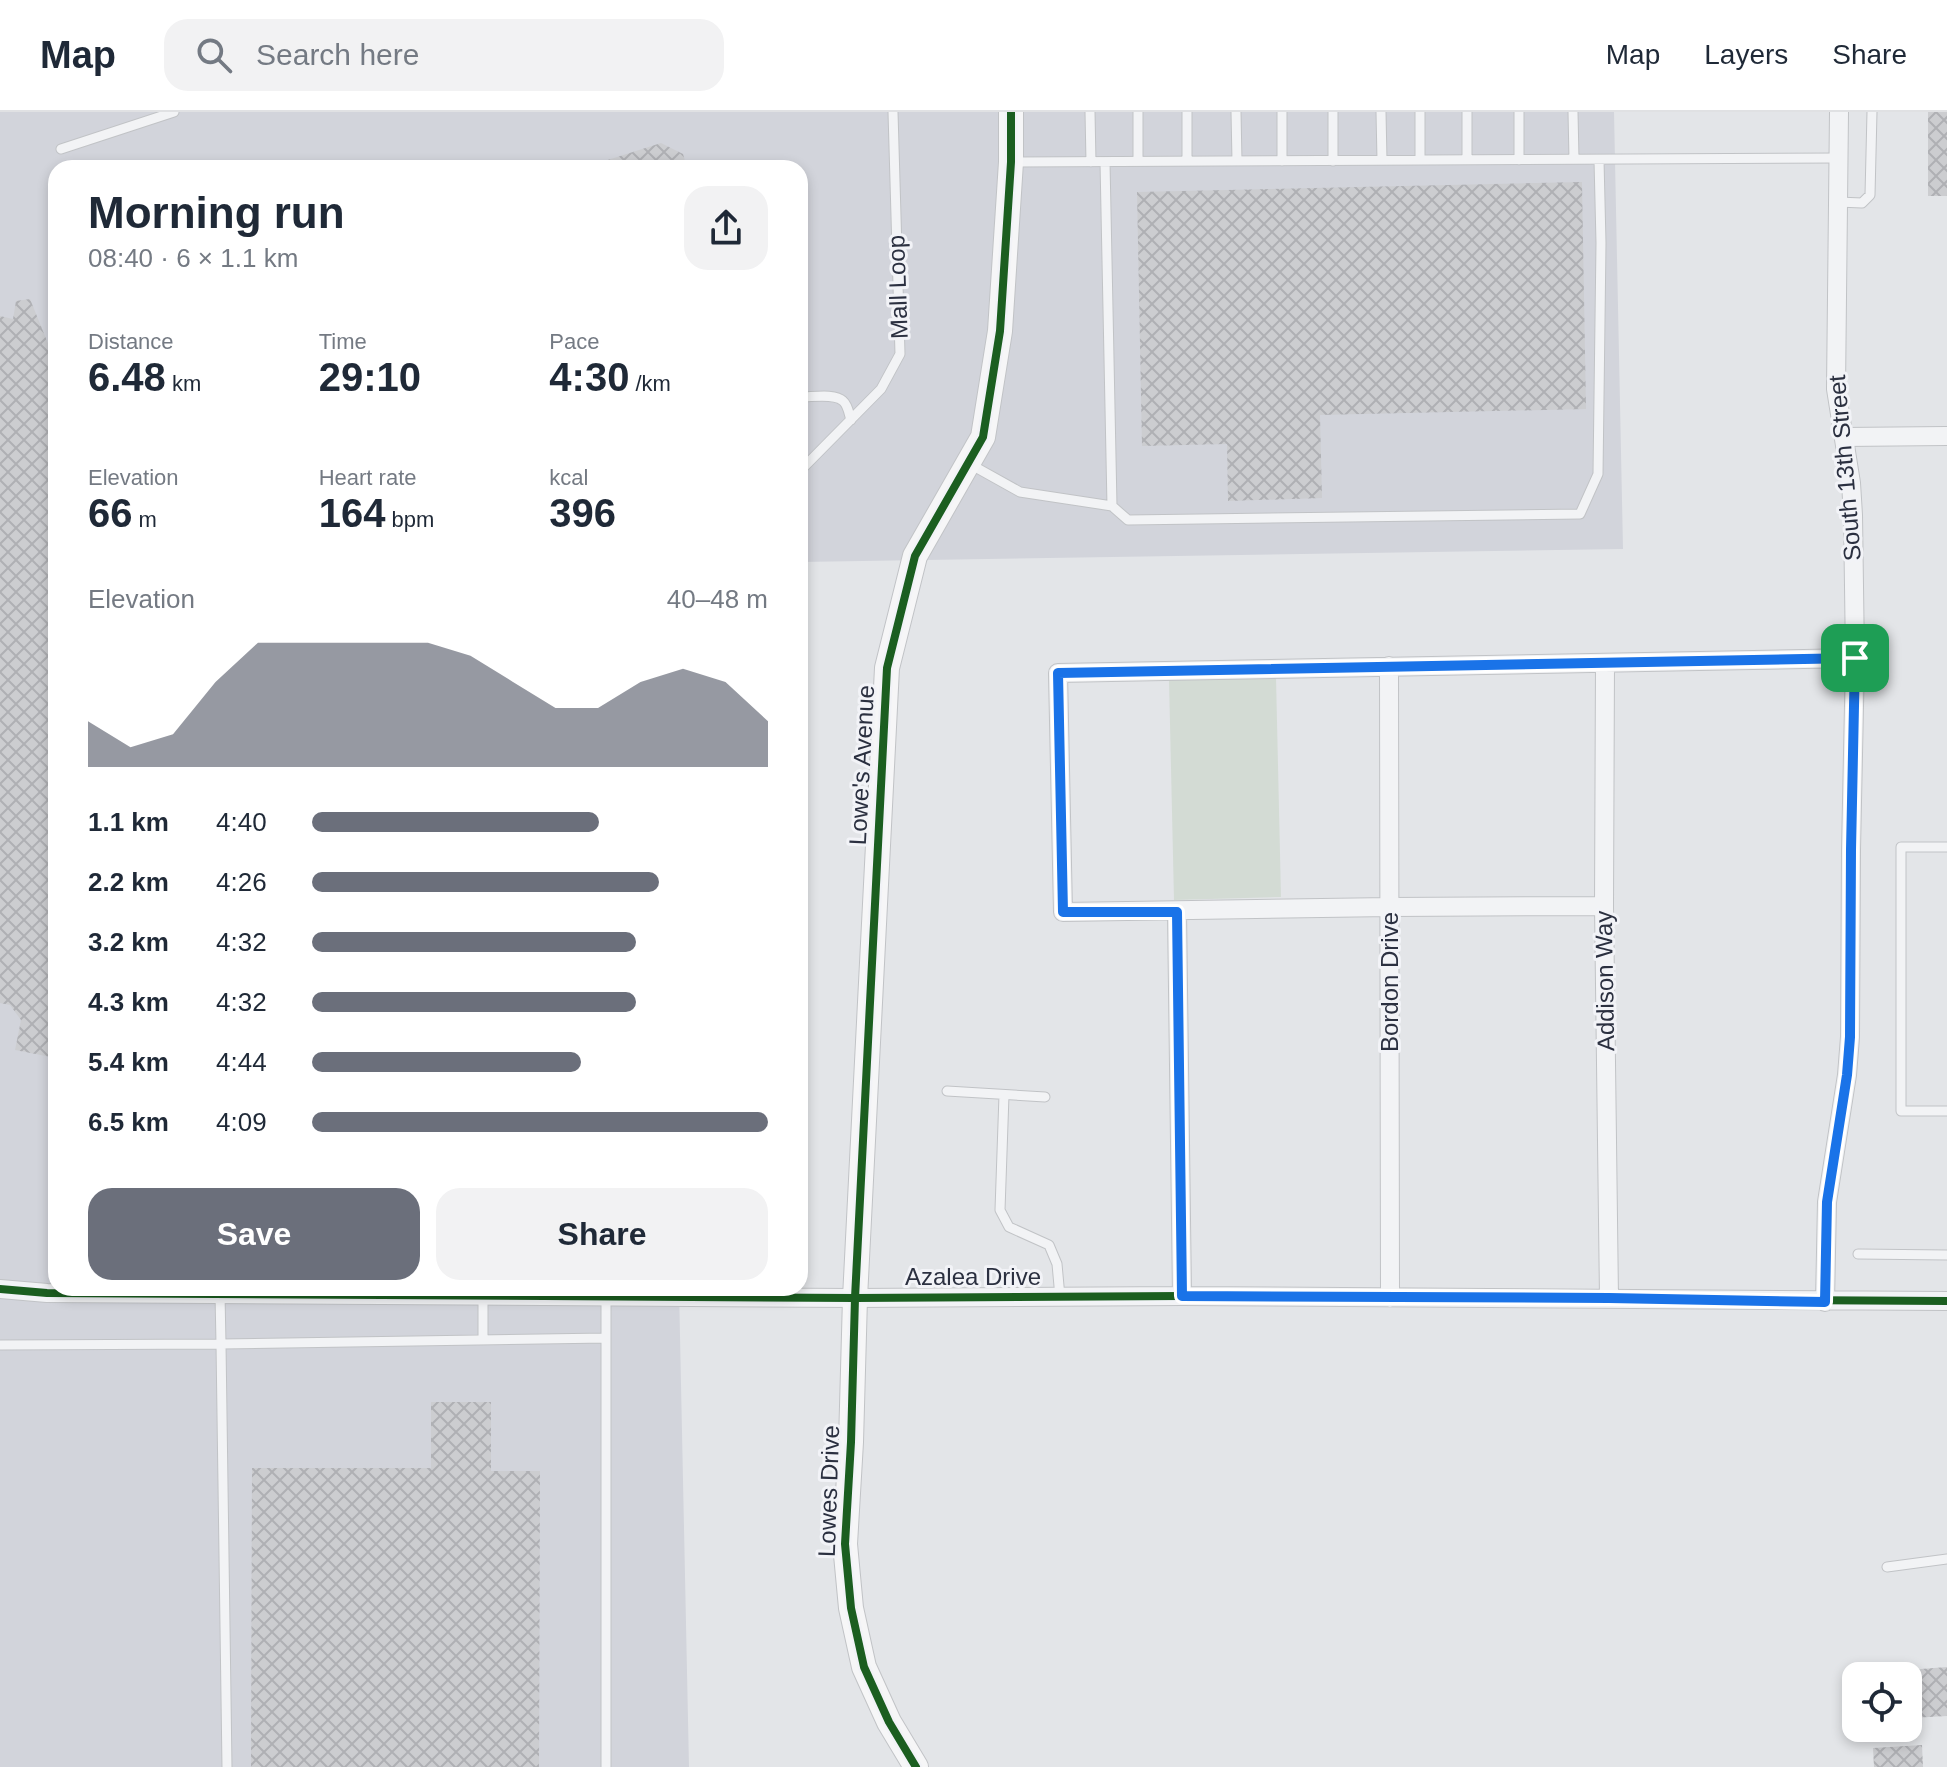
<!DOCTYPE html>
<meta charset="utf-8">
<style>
body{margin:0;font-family:Helvetica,sans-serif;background:#f2f2f3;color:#1f2937;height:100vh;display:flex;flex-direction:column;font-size:30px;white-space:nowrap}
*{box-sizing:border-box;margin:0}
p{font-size:26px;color:#747a83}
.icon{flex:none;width:44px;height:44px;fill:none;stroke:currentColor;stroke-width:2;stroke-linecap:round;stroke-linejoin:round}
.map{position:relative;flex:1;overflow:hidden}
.sheet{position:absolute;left:48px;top:48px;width:760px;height:1136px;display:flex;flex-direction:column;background:#fff;border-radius:24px;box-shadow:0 4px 12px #0003}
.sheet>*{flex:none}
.controls{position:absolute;left:1842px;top:1550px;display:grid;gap:16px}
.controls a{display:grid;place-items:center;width:80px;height:80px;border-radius:16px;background:#fff;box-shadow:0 4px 12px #0003;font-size:40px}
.pin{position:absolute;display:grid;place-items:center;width:68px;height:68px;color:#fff;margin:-34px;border-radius:16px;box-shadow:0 4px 12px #0006}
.round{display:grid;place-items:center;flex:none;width:84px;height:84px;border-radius:24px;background:#f2f2f3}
.headline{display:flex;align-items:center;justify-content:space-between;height:136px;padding:0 40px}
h1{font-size:44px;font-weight:700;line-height:60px}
.metrics{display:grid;grid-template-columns:repeat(3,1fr);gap:12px;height:136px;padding:8px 40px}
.metrics div{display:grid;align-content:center}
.metrics b{font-size:40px;font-weight:700}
.metrics small{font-size:22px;font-weight:400}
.metrics p{font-size:22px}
.chart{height:224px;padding:16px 40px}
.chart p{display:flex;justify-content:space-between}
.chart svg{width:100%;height:144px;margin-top:8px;fill:#6b6f7b;opacity:.7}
.cta{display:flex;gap:16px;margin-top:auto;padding:16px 40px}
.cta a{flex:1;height:92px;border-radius:24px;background:#6b6f7b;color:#fff;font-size:32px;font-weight:700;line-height:92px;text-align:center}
.cta a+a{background:#f2f2f3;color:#1f2937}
ul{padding:0 40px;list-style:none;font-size:26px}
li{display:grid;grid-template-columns:128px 96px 1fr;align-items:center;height:60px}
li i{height:20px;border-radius:10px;background:#6b6f7b}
header{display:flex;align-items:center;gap:48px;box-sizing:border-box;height:112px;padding:0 40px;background:#fff;border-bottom:2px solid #e0e1e3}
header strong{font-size:38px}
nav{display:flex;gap:44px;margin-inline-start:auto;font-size:28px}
.search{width:560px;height:72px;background:#f2f2f3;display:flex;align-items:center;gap:20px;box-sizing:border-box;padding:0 28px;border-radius:24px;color:#747a83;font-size:30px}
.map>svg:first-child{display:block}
</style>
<header>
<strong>Map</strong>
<div class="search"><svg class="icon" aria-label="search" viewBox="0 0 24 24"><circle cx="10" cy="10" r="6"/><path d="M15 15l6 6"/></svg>Search here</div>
<nav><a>Map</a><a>Layers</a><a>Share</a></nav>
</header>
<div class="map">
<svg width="1947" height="1655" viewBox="0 0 1947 1655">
<defs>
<pattern id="building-cross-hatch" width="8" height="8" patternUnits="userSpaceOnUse" patternTransform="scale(2)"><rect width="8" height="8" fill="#cccdd0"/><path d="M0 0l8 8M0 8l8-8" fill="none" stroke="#afb0b4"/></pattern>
</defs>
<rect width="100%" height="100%" fill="#e3e5e8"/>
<!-- built -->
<path fill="#d2d4db" d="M0 0H1614L1623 437 800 450V56H56V1176H679L689 1655H0Z"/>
<!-- park -->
<path fill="#d3dbd4" d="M1276 565 1281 785 1174 788 1169 568Z"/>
<!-- building -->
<path fill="url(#building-cross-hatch)" d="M1928 0H1947V84H1928Z
M661 31 683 42 687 56H592V53Z
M1582 70 1586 297 1320 303 1322 386 1228 389 1227 332 1142 334 1137 80Z
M30 187 49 234 56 232V946L15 938 21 908 10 893 0 891V204L13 207 16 189Z
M431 1290H491V1359H540L539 1655H251L252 1356H431Z
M1947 1555V1604L1911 1606V1600H1908V1558Z
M1922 1633 1923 1655H1874L1873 1636Z"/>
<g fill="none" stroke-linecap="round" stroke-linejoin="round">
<defs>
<path id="lane" d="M1090 0 1091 50
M1138 0V49
M1187 0V49
M1236 0 1237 49
M1333 0V49
M1381 0 1382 48
M1519 0V48
M1573 0 1574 47
M61 37 174 0
M1420 48V0
M1467 48V0
M1282 49V0
M1014 50 1838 46
M1105 50 1112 394 1128 408 1580 402 1598 362 1601 131 1599 48
M1838 90 1862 91 1870 83 1872 0
M802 285C813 285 835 281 843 289 848 293 849 302 851 308
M968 351 1020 380 1112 394
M800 359 881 277 900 242 893 0
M1947 735H1901V999H1947
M947 979 1045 985
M1004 983 1000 1098 1009 1115 1049 1133 1057 1152 1060 1185
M1858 1142 1947 1143
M606 1184V1655
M483 1228V1184
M0 1233 221 1232 220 1182
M1887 1455 1947 1447
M227 1655 221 1232 606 1226"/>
<path id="street" d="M1844 325 1947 324
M1605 552 1604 794 1609 1186
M1389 554 1390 1186
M1604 794 1390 795 1063 800 1058 561 1855 546
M1177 800 1182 1184
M0 1177 47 1181 855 1186 1182 1184 1947 1189
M1825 1190 1827 1090 1847 963 1850 925 1851 738 1855 546 1853 403 1851 371 1836 277 1839 0"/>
<path id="secondary" d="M916 1655 889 1610 864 1555 851 1496 845 1432 851 1330 855 1186 887 556 915 444 983 325 1000 219 1011 50V0"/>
</defs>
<!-- lane casing -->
<use href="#lane" stroke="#c1c3c6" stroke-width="11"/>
<!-- street casing -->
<use href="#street" stroke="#c1c3c6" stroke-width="20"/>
<!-- secondary casing -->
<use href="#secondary" stroke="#c1c3c6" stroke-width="26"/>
<!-- lane -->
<use href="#lane" stroke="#f2f3f5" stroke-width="9"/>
<!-- street -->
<use href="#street" stroke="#f2f3f5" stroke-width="18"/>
<!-- secondary -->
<use href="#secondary" stroke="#f6f6f7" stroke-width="24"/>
<defs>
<path id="cycleway" d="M0 1177 47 1181 855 1186 1182 1184 1947 1189
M916 1655 889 1610 864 1555 851 1496 845 1432 851 1330 855 1186 887 556 915 444 983 325 1000 219 1011 50V0"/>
</defs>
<!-- cycleway casing -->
<use href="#cycleway" stroke="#f2f3f7" stroke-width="13"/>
<!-- cycleway -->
<use href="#cycleway" stroke="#1b5e20" stroke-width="8"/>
</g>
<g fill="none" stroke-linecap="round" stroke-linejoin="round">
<defs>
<path id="route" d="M1855 546 1851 738 1850 925 1847 963 1827 1090 1825 1190 1609 1186 1182 1184 1177 800H1063L1058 561Z"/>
</defs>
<!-- route casing -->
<use href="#route" stroke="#fff" stroke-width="16"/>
<!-- route -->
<use href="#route" stroke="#1a73e8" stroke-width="10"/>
</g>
<g text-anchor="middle" stroke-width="6" stroke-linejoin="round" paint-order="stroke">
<!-- street labels -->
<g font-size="24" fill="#2b3040" stroke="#f2f3f7">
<text transform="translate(898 175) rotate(-92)" y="8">Mall Loop</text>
<text transform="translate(1845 356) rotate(-95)" y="8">South 13th Street</text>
<text transform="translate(862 653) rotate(-87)" y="8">Lowe's Avenue</text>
<text transform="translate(1605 869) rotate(-91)" y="8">Addison Way</text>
<text transform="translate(1390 870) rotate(-90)" y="8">Bordon Drive</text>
<text x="973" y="1173">Azalea Drive</text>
<text transform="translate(829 1379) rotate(-88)" y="8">Lowes Drive</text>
</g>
</g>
</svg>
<div class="controls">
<a><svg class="icon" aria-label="locate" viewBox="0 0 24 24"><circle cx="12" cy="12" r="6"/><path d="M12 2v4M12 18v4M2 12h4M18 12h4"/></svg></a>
</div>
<div class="pin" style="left:1855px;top:546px;background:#1e9e55"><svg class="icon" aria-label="arrive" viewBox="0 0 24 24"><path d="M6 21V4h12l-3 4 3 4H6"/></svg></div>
<section class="sheet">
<div class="headline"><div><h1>Morning run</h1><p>08:40 · 6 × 1.1 km</p></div><a class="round"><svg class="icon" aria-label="share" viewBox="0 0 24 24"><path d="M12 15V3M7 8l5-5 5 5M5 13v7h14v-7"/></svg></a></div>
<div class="metrics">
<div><p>Distance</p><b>6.48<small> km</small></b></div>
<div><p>Time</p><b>29:10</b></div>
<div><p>Pace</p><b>4:30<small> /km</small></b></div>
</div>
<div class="metrics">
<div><p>Elevation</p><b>66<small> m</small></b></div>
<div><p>Heart rate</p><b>164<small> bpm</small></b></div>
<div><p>kcal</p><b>396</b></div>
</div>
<div class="chart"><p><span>Elevation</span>40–48 m</p>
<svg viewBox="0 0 160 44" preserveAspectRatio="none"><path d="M0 44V30L10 38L20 34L30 18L40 6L50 6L60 6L70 6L80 6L90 10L100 18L110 26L120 26L130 18L140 14L150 18L160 30V44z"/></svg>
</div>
<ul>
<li><b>1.1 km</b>4:40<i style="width:63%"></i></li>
<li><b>2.2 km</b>4:26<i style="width:76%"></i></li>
<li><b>3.2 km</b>4:32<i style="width:71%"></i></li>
<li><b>4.3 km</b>4:32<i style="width:71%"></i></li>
<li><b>5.4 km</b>4:44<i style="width:59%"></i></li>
<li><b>6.5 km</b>4:09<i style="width:100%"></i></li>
</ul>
<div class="cta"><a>Save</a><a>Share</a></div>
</section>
</div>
